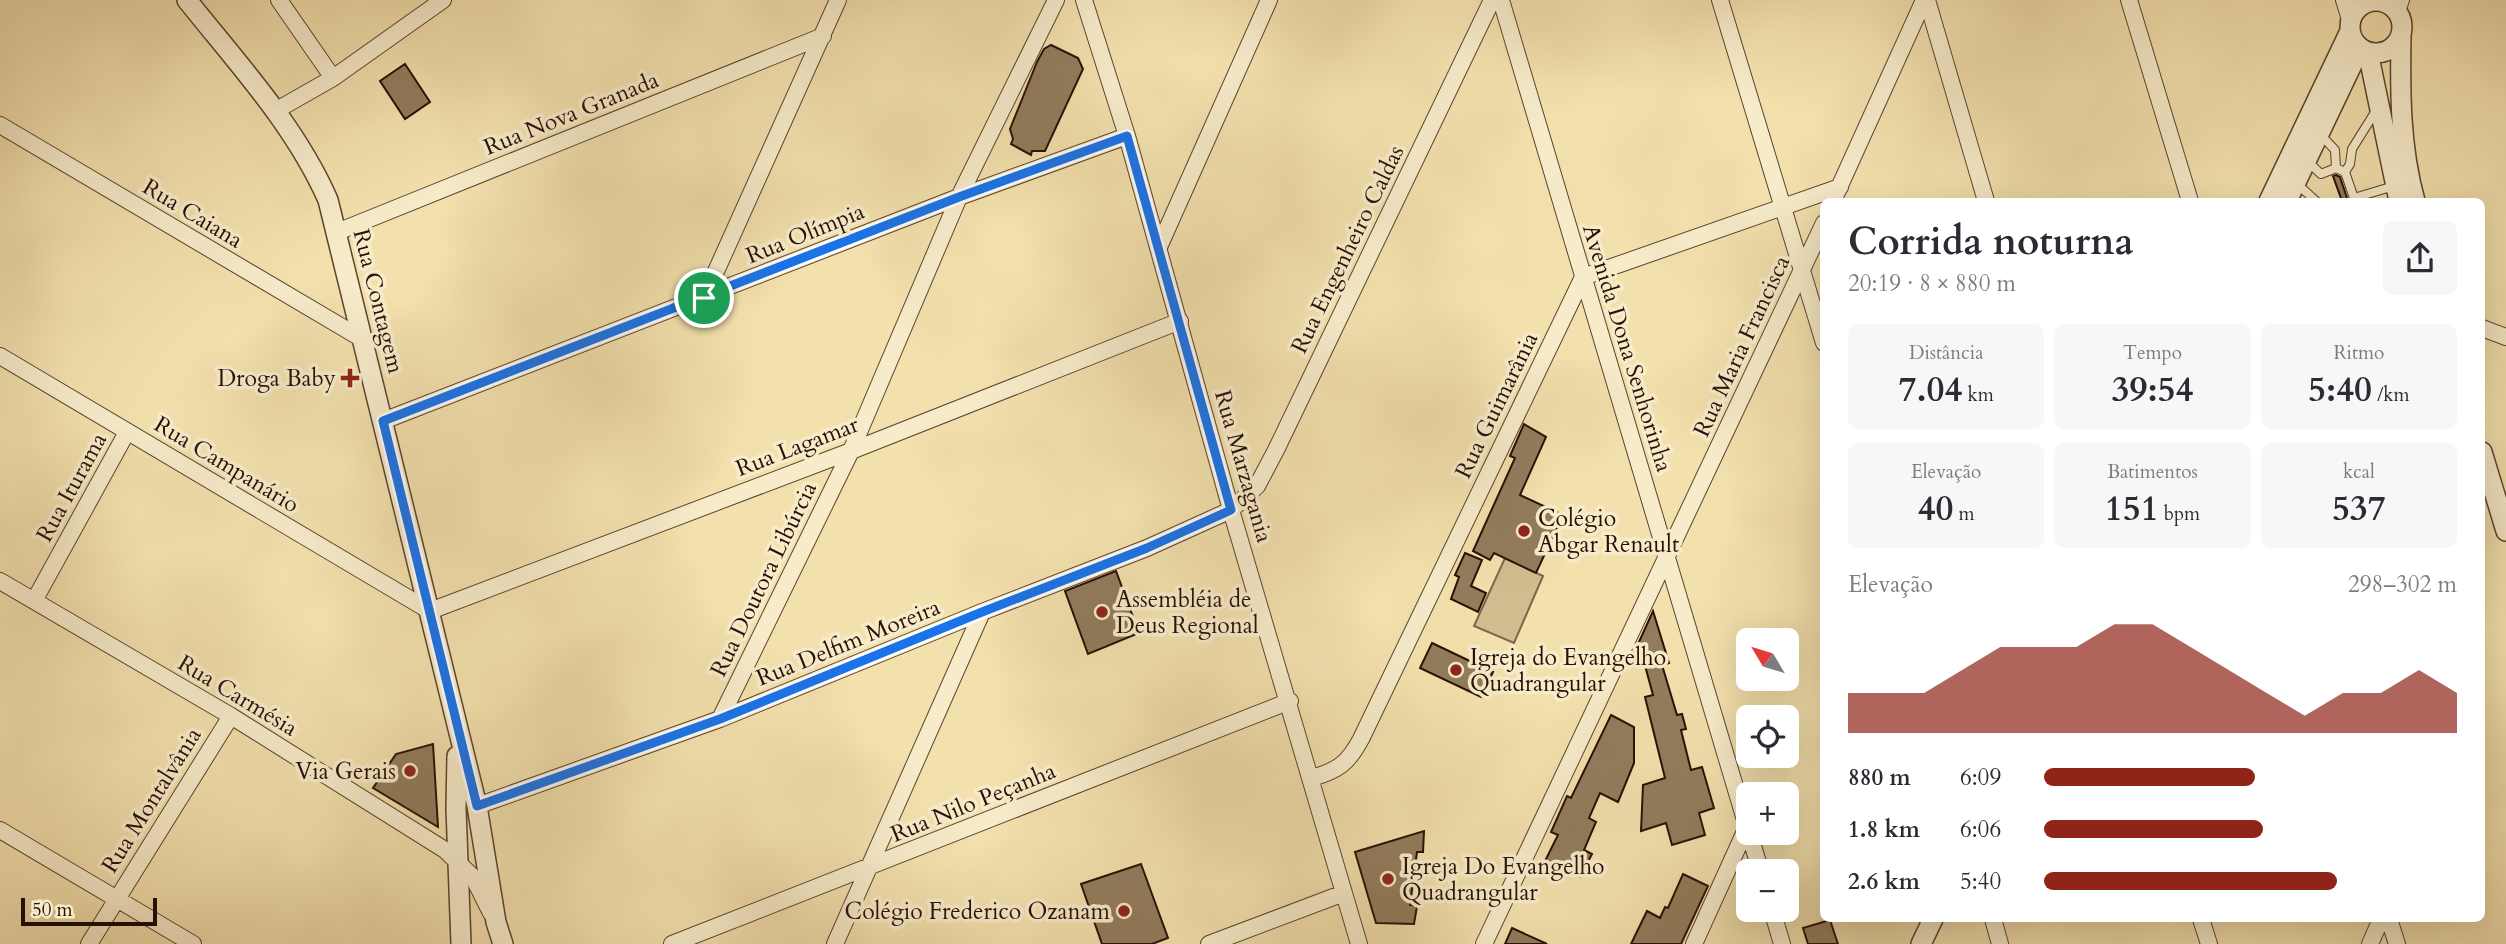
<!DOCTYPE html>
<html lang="pt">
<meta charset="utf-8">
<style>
body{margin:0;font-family:Cardo,serif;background:#f7f7f7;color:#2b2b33;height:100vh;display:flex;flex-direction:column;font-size:26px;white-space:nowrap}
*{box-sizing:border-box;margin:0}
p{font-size:23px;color:#7c7c81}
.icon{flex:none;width:38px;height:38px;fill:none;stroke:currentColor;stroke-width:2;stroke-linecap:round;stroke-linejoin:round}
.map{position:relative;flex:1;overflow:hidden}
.drawer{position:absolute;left:1820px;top:198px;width:665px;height:724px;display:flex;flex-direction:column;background:#fff;border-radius:10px;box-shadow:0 7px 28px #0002}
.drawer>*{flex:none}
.needle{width:46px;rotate:308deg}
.controls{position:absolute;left:1736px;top:628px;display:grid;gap:14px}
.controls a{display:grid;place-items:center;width:63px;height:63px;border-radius:10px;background:#fff;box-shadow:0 7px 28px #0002;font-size:35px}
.scale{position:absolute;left:21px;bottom:18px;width:136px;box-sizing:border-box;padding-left:7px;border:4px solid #281005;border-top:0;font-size:19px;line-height:24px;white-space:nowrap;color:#281005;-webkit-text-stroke:5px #f7ebca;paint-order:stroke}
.pin{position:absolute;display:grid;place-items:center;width:60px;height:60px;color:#fff;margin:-30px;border:4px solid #fff;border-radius:50%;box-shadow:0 2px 7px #0007}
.round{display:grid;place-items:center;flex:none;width:74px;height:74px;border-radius:10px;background:#f7f7f7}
.summary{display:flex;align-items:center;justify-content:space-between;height:119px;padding:0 28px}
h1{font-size:38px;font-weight:800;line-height:52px}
.metrics{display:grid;grid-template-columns:repeat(3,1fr);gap:10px;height:119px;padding:7px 28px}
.metrics div{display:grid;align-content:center;border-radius:10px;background:#f7f7f7;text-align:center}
.metrics b{font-size:35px;font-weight:800}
.metrics small{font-size:19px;font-weight:400}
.metrics p{font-size:19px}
.chart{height:196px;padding:14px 28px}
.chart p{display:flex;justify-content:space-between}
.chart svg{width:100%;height:126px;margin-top:7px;fill:#8f2418;opacity:.7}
ul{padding:0 28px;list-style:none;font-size:23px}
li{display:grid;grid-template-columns:112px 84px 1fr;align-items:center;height:52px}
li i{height:18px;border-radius:9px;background:#8f2418}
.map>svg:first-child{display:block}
</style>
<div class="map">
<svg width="2506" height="944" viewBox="0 0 2506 944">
<rect width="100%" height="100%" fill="#f2e0ad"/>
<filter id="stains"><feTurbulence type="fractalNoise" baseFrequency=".00286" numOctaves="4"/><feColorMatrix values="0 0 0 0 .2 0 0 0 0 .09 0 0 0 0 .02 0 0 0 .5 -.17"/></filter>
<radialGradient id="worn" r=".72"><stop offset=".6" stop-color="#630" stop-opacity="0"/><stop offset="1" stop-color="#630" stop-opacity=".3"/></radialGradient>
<!-- green -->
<path fill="#d0bd90" stroke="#7c664a" stroke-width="2" d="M1505 558 1543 576 1514 643 1474 626Z"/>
<!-- building -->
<path fill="#917c5c" stroke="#281005" stroke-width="2" d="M1051 45 1078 58 1083 69 1045 151H1032L1031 155 1011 144 1013 139 1010 129 1037 62 1044 49Z
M405 64 430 102 405 119 380 81Z
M2336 175 2340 177 2348 201H2342L2333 176Z
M1524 424 1546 437 1520 495 1563 515 1536 573 1494 553 1490 560 1473 551 1515 458 1510 456Z
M1465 553 1482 560 1471 586 1486 593 1478 612 1451 599 1459 577 1455 575Z
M1116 571 1139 633 1088 654 1065 591Z
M1653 611 1669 663 1662 665 1677 715 1682 714 1686 729 1681 730 1691 770 1702 767 1714 808 1699 813 1705 835 1672 845 1666 823 1641 831 1643 785 1665 778 1645 697 1653 695 1644 662 1628 666Z
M1432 643 1493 672 1481 697 1420 668Z
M1611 715 1634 727V763L1618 802 1600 793 1589 818 1596 822 1584 850 1592 854 1580 877 1571 872 1569 876 1544 863 1558 835 1551 832 1567 796 1571 798Z
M433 744 438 827 373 788 396 754Z
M1424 831 1423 852H1417L1410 905 1417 906 1414 924 1376 923 1355 852Z
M1141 864 1168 938 1152 944H1102L1081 884Z
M1683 874 1708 886 1681 944H1631L1647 911 1660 918 1665 907 1668 908Z
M1830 920 1838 944H1808L1803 928Z
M1512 928 1547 944H1505Z"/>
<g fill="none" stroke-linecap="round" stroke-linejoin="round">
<defs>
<path id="service" d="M2319 133 2335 150 2336 168 2345 172 2350 164 2352 149 2377 109
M2307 161 2321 174 2336 168
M2345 172 2355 201
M2296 183 2316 201
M2354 198 2394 186"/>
<path id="minor" d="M279 0 333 78
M1084 0 1127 136 1231 510 1359 944
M1501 0 1748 830
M1720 0 1824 343
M1927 0 1986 201
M2129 0 2190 201
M2344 0 2351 23
M2362 0 2365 3
M2397 11 2401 0
M275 111 333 78 443 0
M0 125 364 340
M1833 201 1924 0
M337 232 823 36
M1159 247 1269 0
M704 298 838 0
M2482 328 2506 337
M0 356 430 611 851 451 1180 321
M383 421 959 197 1127 136
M0 581 231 716 445 850 473 877 491 913
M34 601 127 432
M720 719 851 451 959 197 1056 0
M1312 778C1339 770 1348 763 1361 739L1583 277 1840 187
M477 806 720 719 982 612 1147 548 1231 510 1257 486 1276 450 1492 0
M0 830 193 944
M1749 833 1761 872
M1772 910 1782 944
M1993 919 2000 944
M2201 919 2209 944
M2389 919 2397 944
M89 944 231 716
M672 944 1290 701
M835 944 982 612
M1209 944 1344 893
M1484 944 1824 223
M1694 944 1747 827
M2370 944 2381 919"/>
<path id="tertiary" d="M187 0C238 64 295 125 328 200L477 806 496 922 503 944
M2350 27a26 26 0 1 1 52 0a26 26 0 1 1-52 0Z
M2401 36C2400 92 2400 147 2415 201
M2368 52 2399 201
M2269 201 2350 31
M2287 201 2360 48
M2482 452 2506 531
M457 756 456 808 461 944
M1921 944 1933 919"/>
</defs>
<!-- service casing -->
<use href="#service" stroke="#5a442f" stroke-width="10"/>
<!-- minor casing -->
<use href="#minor" stroke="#5a442f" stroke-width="18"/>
<!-- tertiary casing -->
<use href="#tertiary" stroke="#5a442f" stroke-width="22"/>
<!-- service -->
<use href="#service" stroke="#f7ebca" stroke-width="8"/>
<!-- minor -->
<use href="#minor" stroke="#f7ebca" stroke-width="16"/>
<!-- tertiary -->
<use href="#tertiary" stroke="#f7ebca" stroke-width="19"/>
</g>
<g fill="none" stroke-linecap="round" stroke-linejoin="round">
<defs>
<path id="route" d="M1127 136 1231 510 1147 548 982 612 720 719 477 806 383 421 959 197Z"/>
</defs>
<!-- route casing -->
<use href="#route" stroke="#fff" stroke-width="14"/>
<!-- route -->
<use href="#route" stroke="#1a73e8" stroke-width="9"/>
</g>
<!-- markers -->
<g fill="#8f2418" stroke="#f7ebca" stroke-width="2.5">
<path d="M346.5 367.5h7v7h7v7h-7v7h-7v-7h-7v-7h7z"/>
<circle cx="1524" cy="531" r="7"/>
<circle cx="1102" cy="612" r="7"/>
<circle cx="1456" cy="670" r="7"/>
<circle cx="410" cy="771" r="7"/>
<circle cx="1388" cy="879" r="7"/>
<circle cx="1124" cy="911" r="7"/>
</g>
<g text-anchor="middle" stroke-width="7" stroke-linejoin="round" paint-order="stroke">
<!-- street labels -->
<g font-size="23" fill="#281005" stroke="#f7ebca">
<text transform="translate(571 113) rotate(-22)" y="8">Rua Nova Granada</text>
<text transform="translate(193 213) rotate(31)" y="8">Rua Caiana</text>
<text transform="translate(805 233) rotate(-22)" y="8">Rua Olímpia</text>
<text transform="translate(1347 249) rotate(-64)" y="8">Rua Engenheiro Caldas</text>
<text transform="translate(379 301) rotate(76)" y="8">Rua Contagem</text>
<text transform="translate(1741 346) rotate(-65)" y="8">Rua Maria Francisca</text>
<text transform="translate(1628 348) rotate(73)" y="8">Avenida Dona Senhorinha</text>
<text transform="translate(1496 405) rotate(-64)" y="8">Rua Guimarânia</text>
<text transform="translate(797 446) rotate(-21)" y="8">Rua Lagamar</text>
<text transform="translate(227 464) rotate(31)" y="8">Rua Campanário</text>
<text transform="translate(1244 466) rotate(74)" y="8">Rua Marzagania</text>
<text transform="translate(71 487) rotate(-61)" y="8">Rua Iturama</text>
<text transform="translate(763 579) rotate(-64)" y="8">Rua Doutora Libúrcia</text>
<text transform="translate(848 642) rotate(-22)" y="8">Rua Delfim Moreira</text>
<text transform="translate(238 695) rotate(31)" y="8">Rua Carmésia</text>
<text transform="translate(151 800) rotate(-58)" y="8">Rua Montalvânia</text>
<text transform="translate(973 802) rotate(-22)" y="8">Rua Nilo Peçanha</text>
</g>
<!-- poi labels -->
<g font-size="23" fill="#281005" stroke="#f7ebca" text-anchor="start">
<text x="336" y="386" text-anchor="end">Droga Baby</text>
<text x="1538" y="526">Colégio<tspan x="1538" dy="26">Abgar Renault</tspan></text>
<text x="1116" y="607">Assembléia de<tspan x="1116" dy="26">Deus Regional</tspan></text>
<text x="1470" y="665">Igreja do Evangelho<tspan x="1470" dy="26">Quadrangular</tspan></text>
<text x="396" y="779" text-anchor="end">Via Gerais</text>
<text x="1402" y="874">Igreja Do Evangelho<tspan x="1402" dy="26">Quadrangular</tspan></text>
<text x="1110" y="919" text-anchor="end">Colégio Frederico Ozanam</text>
</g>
</g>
<rect width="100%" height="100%" filter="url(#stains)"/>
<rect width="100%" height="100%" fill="url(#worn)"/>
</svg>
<div class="controls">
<a><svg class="needle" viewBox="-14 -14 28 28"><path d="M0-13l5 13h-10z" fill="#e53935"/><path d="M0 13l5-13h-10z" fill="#7c7c81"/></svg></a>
<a><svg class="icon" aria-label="locate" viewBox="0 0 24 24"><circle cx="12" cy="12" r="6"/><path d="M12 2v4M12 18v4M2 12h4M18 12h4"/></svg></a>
<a>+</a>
<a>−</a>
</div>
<div class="scale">50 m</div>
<div class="pin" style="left:704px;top:298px;background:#1e9e55"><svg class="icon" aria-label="arrive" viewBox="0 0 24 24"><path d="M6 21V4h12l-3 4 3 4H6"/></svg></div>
<section class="drawer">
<div class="summary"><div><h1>Corrida noturna</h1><p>20:19 · 8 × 880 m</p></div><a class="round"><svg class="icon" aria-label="share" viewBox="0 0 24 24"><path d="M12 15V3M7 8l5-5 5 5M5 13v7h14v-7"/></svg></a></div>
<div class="metrics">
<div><p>Distância</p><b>7.04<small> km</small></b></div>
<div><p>Tempo</p><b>39:54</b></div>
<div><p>Ritmo</p><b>5:40<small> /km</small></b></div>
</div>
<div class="metrics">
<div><p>Elevação</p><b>40<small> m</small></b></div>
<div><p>Batimentos</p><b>151<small> bpm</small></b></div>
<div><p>kcal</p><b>537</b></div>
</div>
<div class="chart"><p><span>Elevação</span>298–302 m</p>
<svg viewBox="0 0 160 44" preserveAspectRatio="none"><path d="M0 44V30L10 30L20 30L30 22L40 14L50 14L60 14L70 6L80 6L90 14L100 22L110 30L120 38L130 30L140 30L150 22L160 30V44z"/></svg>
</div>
<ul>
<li><b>880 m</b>6:09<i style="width:51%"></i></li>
<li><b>1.8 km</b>6:06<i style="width:53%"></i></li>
<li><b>2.6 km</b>5:40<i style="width:71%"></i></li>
</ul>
</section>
</div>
